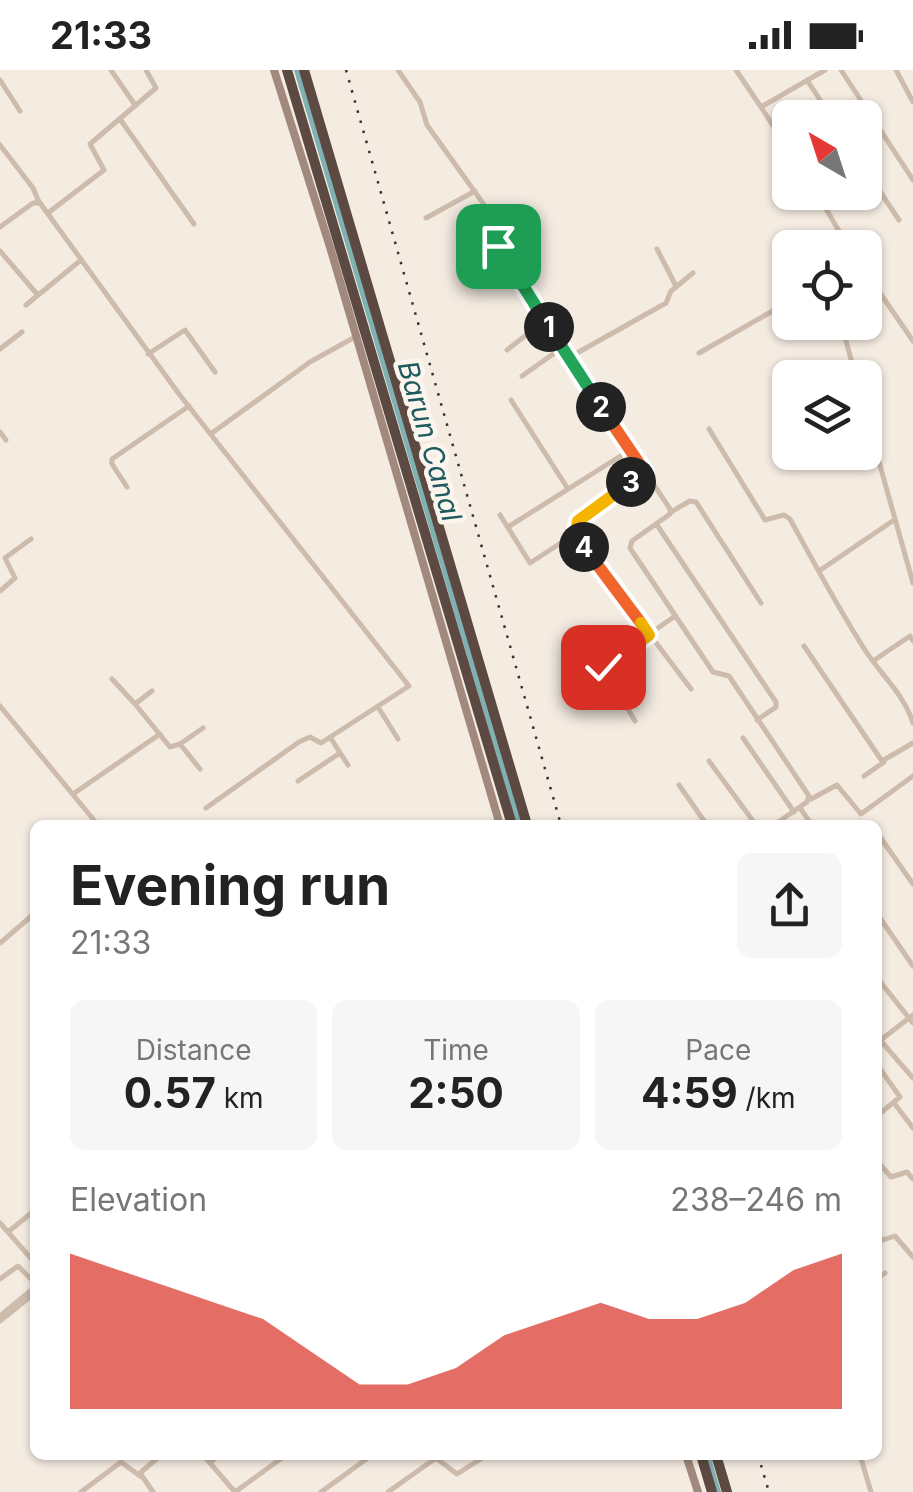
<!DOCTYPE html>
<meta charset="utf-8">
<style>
body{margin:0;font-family:Inter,sans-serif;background:#f6f6f6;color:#222;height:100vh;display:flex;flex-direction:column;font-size:38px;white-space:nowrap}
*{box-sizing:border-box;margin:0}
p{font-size:32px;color:#767676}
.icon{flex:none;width:55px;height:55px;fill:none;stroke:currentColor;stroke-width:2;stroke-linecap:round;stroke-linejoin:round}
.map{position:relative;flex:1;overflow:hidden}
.sheet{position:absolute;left:30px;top:750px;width:852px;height:640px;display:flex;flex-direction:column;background:#fff;border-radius:15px;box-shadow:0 2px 8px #0004}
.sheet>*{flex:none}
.needle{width:65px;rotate:321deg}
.fabs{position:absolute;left:772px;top:30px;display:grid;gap:20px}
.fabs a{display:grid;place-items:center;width:110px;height:110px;border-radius:15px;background:#fff;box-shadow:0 2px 8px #0004;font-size:50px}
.pin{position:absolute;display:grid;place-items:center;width:85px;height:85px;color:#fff;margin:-42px;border-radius:20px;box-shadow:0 5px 15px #0006}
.km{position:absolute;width:50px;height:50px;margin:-25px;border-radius:50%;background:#222;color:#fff;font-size:28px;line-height:50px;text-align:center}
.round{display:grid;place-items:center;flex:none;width:105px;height:105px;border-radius:15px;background:#f6f6f6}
.headline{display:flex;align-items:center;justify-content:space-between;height:170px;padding:0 40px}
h1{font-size:55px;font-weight:700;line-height:75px}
.stats{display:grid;grid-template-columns:repeat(3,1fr);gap:15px;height:170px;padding:10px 40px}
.stats div{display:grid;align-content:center;border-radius:15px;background:#f6f6f6;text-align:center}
.stats b{font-size:42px;font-weight:700}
.stats small{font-size:28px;font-weight:400}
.stats p{font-size:28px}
.chart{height:280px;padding:20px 40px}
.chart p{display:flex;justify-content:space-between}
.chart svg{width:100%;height:180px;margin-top:10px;fill:#d93025;opacity:.7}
.status{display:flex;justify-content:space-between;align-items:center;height:70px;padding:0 50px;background:#fff;direction:ltr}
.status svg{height:28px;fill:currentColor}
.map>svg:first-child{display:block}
</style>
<div class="status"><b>21:33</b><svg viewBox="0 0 49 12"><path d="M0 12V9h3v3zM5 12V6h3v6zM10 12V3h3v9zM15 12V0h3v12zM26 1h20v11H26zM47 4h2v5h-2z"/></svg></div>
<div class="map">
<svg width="913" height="1422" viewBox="0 0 913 1422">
<rect width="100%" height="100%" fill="#f4ebe1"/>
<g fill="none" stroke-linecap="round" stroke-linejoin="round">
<!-- canal -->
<path stroke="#7fb0b2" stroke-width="6" d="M297 0 520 755
M707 1385 718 1422"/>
<!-- minor -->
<path stroke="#cdbbac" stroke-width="5" d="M111 0 135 35
M398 0 420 32 427 55 495 150 503 188 670 439V444L632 471 630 478 713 602 729 606 809 726 807 732 774 755
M736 0 761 37 825 0
M841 0 913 110
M896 0 913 32
M0 10 20 41
M807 10 832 48
M761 37 790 82
M120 49 194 154
M0 75 33 118 39 132
M865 99 899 150
M816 122 849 178
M48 143 104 100 90 74 156 18 146 0
M426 148 475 121
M0 157 33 133H40L179 324 409 616 321 673 310 667 299 672 206 738
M827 178 842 164
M657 179 676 216
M0 181 37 224
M865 201 913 271
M26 235 81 190
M841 252 856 308
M0 279 22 262
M507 280 544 251
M699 283 790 231
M148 284 185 260 215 302
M570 287 666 233 671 221 693 203
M522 306 563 277
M511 330 568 419
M865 342 913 513
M709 359 765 450 784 445 790 449C814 493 838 538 865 580 881 605 904 624 913 653
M0 362 6 370
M212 363 310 292 355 267
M127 417 112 394V389L189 336
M671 442 690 431 696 432 761 533
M500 445 530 493 570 467H576L691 619
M657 455 776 632V637L757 650
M508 457 630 380
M575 466 580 449 645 402
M819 501 894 450
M0 521 15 508 5 488 31 469
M804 576 882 691 913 673
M873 591 910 566 913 571
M112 609 135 634
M152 621 135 634 170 677 180 674 200 699
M0 636 98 755
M378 637 398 669
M635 651 603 597 675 546
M330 667 348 695
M743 668 794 742
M180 674 203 658
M709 691 756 755
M864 706 884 692
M298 711 340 683
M679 715 707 755
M73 724 160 664
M811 729 837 715 861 744 913 706
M800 738 812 755
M878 764 913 814
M878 845 913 896
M0 873 35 843
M878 909 913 953
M880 970 913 1008
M878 972 913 945
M878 996 900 1027 878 1045
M894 1033 913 1058
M878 1092 891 1107 907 1102 913 1109
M0 1153 35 1193
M8 1162 35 1140
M878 1166 883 1170 895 1166 913 1187
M878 1208 885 1203
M0 1209 18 1196 35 1213
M0 1246 35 1217
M0 1251 35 1223
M203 1385 235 1422 286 1385
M860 1385 871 1422
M210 1393 219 1385
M81 1422 121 1392 140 1406
M153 1422 140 1403 161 1385
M321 1422 372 1385
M388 1422 436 1388 457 1404 487 1385"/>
<!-- secondary -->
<path stroke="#a18a7d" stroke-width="8" d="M274 0 330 177 500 755
M686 1385 698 1422"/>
<!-- motorway -->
<path stroke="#5c4a42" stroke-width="10" d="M287 0 512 755
M304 0 527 755
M701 1385 712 1422
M716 1385 727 1422"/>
<!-- rail -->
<path stroke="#3b302b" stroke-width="2.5" stroke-dasharray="2.5 8" stroke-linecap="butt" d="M346 0 561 755
M758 1385 769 1422"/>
</g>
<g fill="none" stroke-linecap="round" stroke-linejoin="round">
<defs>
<path id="split-1" d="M498 176 549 257"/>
<path id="split-2" d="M549 257 601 337"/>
<path id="split-3" d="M601 337 645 402 631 412"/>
<path id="split-4" d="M584 477 575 466 578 451 631 412"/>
<path id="split-5" d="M584 477 641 553"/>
<path id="split-6" d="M603 597 649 565 641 553"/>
</defs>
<!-- split-1 casing -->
<use href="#split-1" stroke="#fff" stroke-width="20"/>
<!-- split-2 casing -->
<use href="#split-2" stroke="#fff" stroke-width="20"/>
<!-- split-3 casing -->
<use href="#split-3" stroke="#fff" stroke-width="20"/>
<!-- split-4 casing -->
<use href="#split-4" stroke="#fff" stroke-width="20"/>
<!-- split-5 casing -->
<use href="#split-5" stroke="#fff" stroke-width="20"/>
<!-- split-6 casing -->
<use href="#split-6" stroke="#fff" stroke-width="20"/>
<!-- split-1 -->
<use href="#split-1" stroke="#22a559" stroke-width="12"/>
<!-- split-2 -->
<use href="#split-2" stroke="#22a559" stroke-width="12"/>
<!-- split-3 -->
<use href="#split-3" stroke="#f0652b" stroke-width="12"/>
<!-- split-4 -->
<use href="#split-4" stroke="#f5b400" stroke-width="12"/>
<!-- split-5 -->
<use href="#split-5" stroke="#f0652b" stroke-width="12"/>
<!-- split-6 -->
<use href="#split-6" stroke="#f5b400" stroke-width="12"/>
</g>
<g text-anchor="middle" stroke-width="9" stroke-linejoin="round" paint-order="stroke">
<!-- water labels -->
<g font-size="28" font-style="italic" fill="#1f5a5e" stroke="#fbf5ee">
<text transform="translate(430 371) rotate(74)" y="10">Barun Canal</text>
</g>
</g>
</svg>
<div class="fabs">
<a><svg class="needle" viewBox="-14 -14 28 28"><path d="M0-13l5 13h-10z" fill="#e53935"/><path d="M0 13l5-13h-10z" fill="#767676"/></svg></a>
<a><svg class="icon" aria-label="locate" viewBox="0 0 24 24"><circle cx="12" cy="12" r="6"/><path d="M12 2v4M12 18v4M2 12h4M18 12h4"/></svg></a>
<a><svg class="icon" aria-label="layers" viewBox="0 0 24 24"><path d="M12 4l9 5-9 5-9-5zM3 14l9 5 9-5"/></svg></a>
</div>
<div class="pin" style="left:498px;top:176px;background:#1e9e55"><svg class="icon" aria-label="arrive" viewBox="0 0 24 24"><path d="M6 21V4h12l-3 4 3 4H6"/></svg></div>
<div class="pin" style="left:603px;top:597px;background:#d93025"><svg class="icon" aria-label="check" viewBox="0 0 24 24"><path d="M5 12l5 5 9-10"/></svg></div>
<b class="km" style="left:549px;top:257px">1</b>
<b class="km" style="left:601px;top:337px">2</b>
<b class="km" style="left:631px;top:412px">3</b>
<b class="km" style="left:584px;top:477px">4</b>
<section class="sheet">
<div class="headline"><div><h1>Evening run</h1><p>21:33</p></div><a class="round"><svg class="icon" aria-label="share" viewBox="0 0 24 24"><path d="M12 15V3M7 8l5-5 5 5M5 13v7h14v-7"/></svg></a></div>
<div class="stats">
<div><p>Distance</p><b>0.57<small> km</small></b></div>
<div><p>Time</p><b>2:50</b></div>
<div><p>Pace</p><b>4:59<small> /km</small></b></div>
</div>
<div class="chart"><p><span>Elevation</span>238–246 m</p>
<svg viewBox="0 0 160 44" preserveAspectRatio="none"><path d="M0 44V6L10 10L20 14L30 18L40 22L50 30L60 38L70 38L80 34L90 26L100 22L110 18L120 22L130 22L140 18L150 10L160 6V44z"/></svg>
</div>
</section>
</div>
